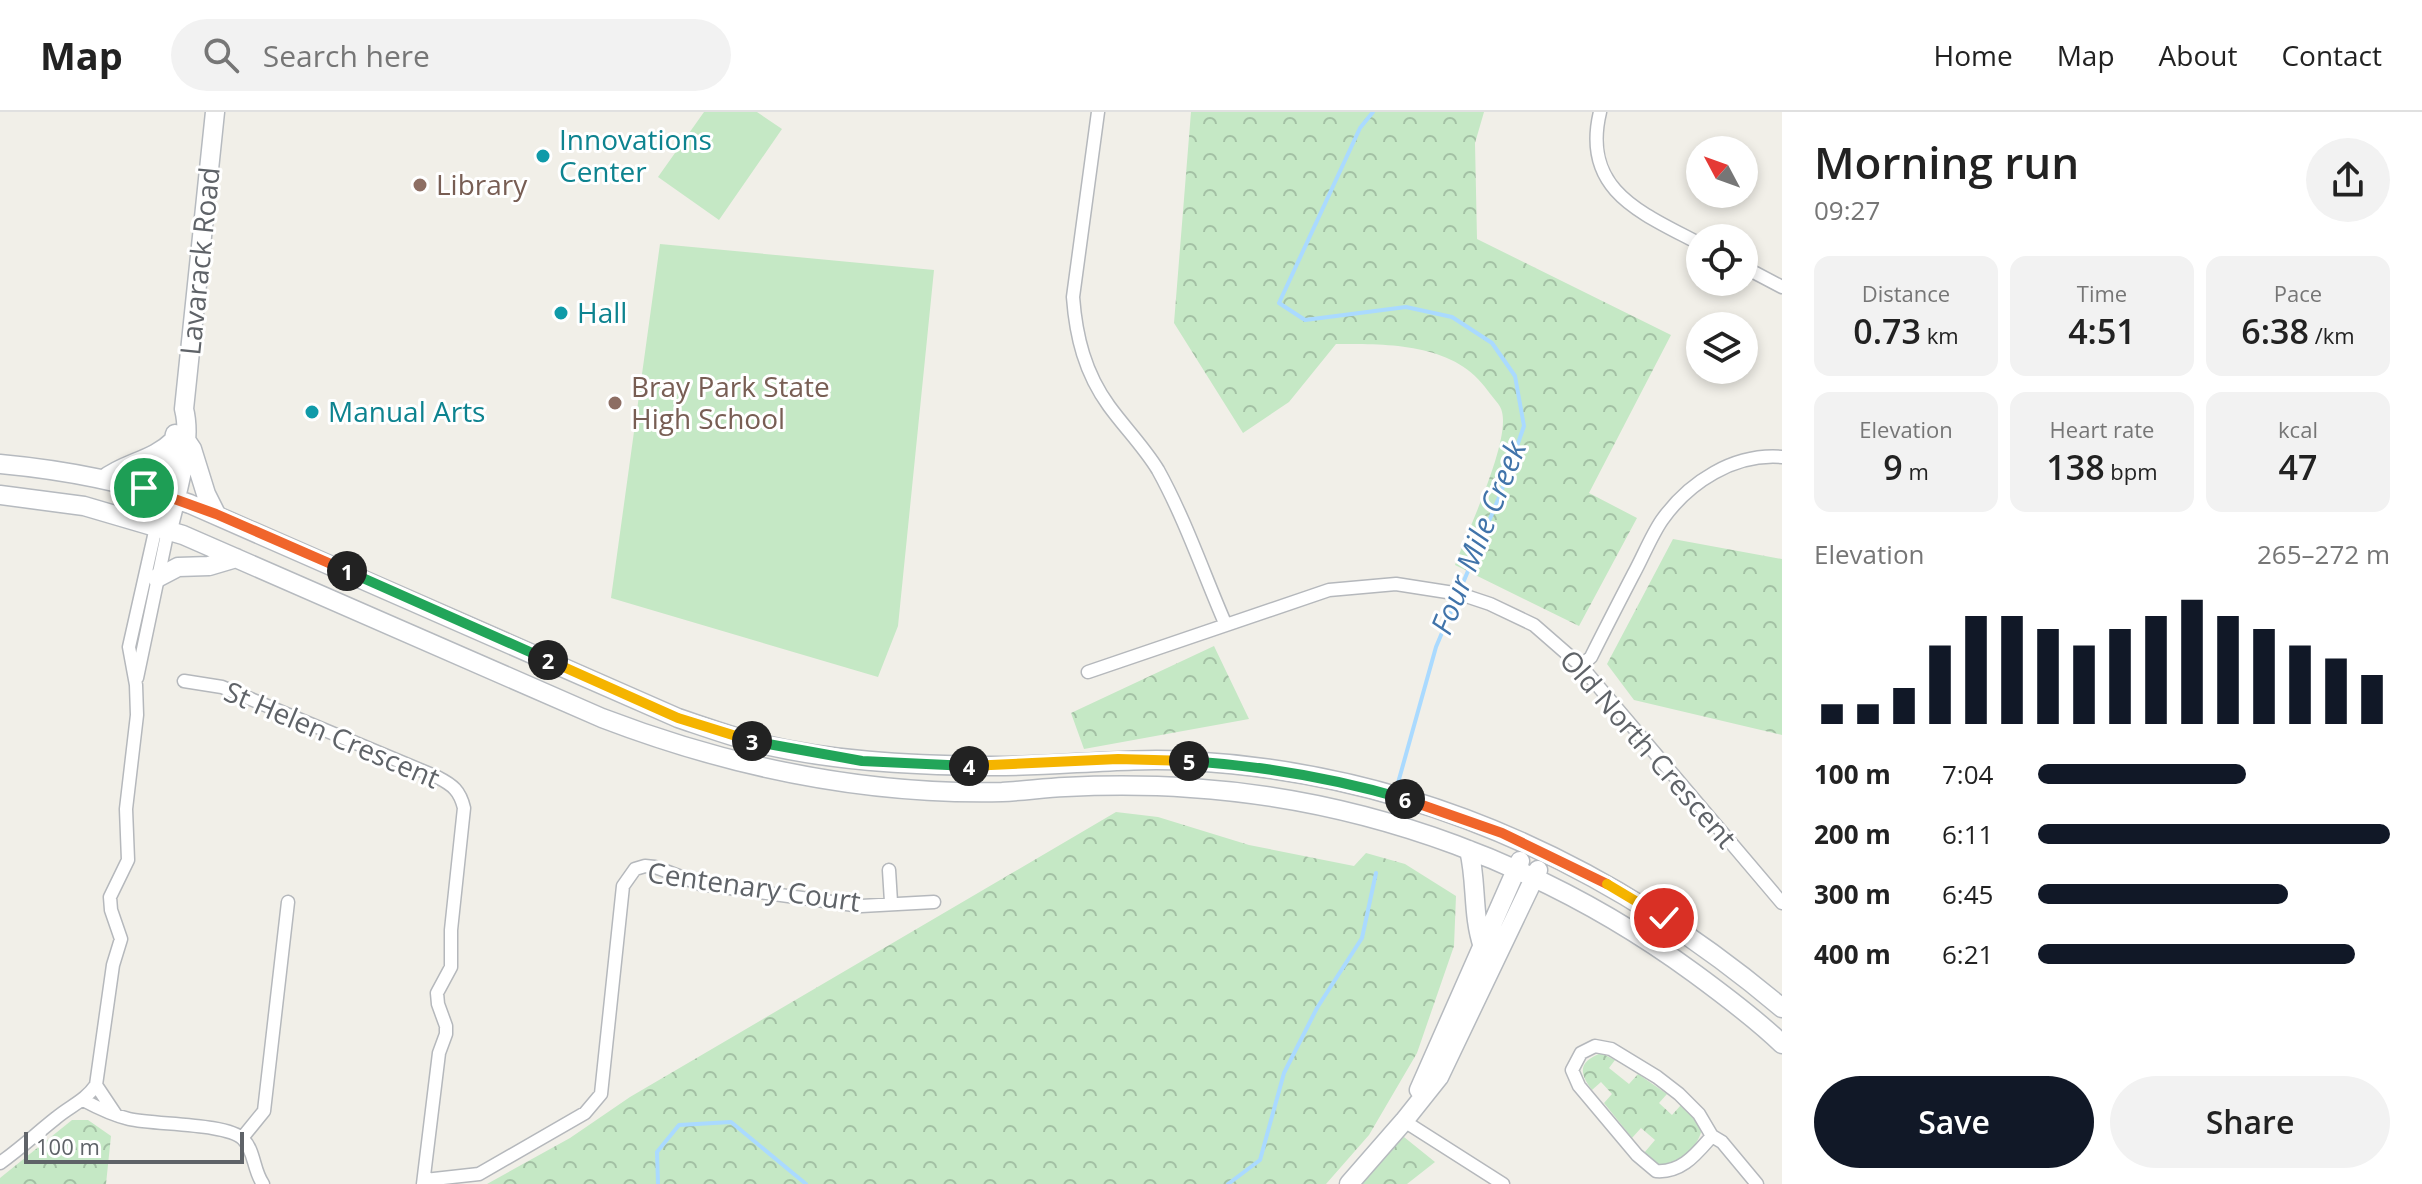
<!DOCTYPE html>
<meta charset="utf-8">
<style>
body{margin:0;font-family:"Open Sans",sans-serif;background:#f2f2f2;color:#222;height:100vh;display:flex;flex-direction:column;font-size:30px;white-space:nowrap}
*{box-sizing:border-box;margin:0}
p{font-size:26px;color:#767676}
.icon{flex:none;width:44px;height:44px;fill:none;stroke:currentColor;stroke-width:2;stroke-linecap:round;stroke-linejoin:round}
.map{position:relative;flex:1;overflow:hidden}
.side{display:flex;flex-direction:column;background:#fff;width:640px}
.side>*{flex:none}
.needle{width:52px;rotate:311deg}
.buttons{position:absolute;left:1686px;top:24px;display:grid;gap:16px}
.buttons a{display:grid;place-items:center;width:72px;height:72px;border-radius:50%;background:#fff;box-shadow:0 4px 12px #0003;font-size:40px}
.scale{position:absolute;left:24px;bottom:20px;width:220px;box-sizing:border-box;padding-left:8px;border:4px solid #5f6368;border-top:0;font-size:22px;line-height:28px;white-space:nowrap;color:#5f6368;-webkit-text-stroke:6px #fff;paint-order:stroke}
.pin{position:absolute;display:grid;place-items:center;width:68px;height:68px;color:#fff;margin:-34px;border:4px solid #fff;border-radius:50%;box-shadow:0 2px 8px #0007}
.km{position:absolute;width:40px;height:40px;margin:-20px;border-radius:50%;background:#222;color:#fff;font-size:22px;line-height:40px;text-align:center}
.round{display:grid;place-items:center;flex:none;width:84px;height:84px;border-radius:42px;background:#f2f2f2}
.summary{display:flex;align-items:center;justify-content:space-between;height:136px;padding:0 32px}
h1{font-size:44px;font-weight:600;line-height:60px}
.stats{display:grid;grid-template-columns:repeat(3,1fr);gap:12px;height:136px;padding:8px 32px}
.stats div{display:grid;align-content:center;border-radius:16px;background:#f2f2f2;text-align:center}
.stats b{font-size:34px;font-weight:600}
.stats small{font-size:22px;font-weight:400}
.stats p{font-size:22px}
.chart{height:224px;padding:16px 32px}
.chart p{display:flex;justify-content:space-between}
.chart svg{width:100%;height:144px;margin-top:8px;stroke:#111827;stroke-width:6}
.cta{display:flex;gap:16px;margin-top:auto;padding:16px 32px}
.cta a{flex:1;height:92px;border-radius:48px;background:#111827;color:#fff;font-size:32px;font-weight:600;line-height:92px;text-align:center}
.cta a+a{background:#f2f2f2;color:#222}
ul{padding:0 32px;list-style:none;font-size:26px}
li{display:grid;grid-template-columns:128px 96px 1fr;align-items:center;height:60px}
li i{height:20px;border-radius:10px;background:#111827}
header{display:flex;align-items:center;gap:48px;box-sizing:border-box;height:112px;padding:0 40px;background:#fff;border-bottom:2px solid #e0e0e0}
header strong{font-size:38px}
nav{display:flex;gap:44px;margin-inline-start:auto;font-size:28px}
.search{width:560px;height:72px;background:#f2f2f2;display:flex;align-items:center;gap:20px;box-sizing:border-box;padding:0 28px;border-radius:44px;color:#767676;font-size:30px}
main{display:flex;flex:1;min-height:0}
.map>svg:first-child{display:block}
</style>
<header>
<strong>Map</strong>
<div class="search"><svg class="icon" aria-label="search" viewBox="0 0 24 24"><circle cx="10" cy="10" r="6"/><path d="M15 15l6 6"/></svg>Search here</div>
<nav><a>Home</a><a>Map</a><a>About</a><a>Contact</a></nav>
</header>
<main>
<div class="map">
<svg width="1782" height="1072" viewBox="0 0 1782 1072">
<defs>
<pattern id="forest-crowns" width="20" height="18" patternUnits="userSpaceOnUse" patternTransform="scale(2)"><rect width="20" height="18" fill="#c5e8c5"/><path d="M2 6a3 3 0 1 1 6 0M12 15a3 3 0 1 1 6 0" fill="none" stroke="#a3c0a4"/></pattern>
</defs>
<rect width="100%" height="100%" fill="#f1efe8"/>
<!-- grass -->
<path fill="#c5e8c5" d="M704 0H757L782 17 719 108 658 65Z
M660 132 934 158 898 514 878 565 611 486Z"/>
<!-- forest -->
<path fill="url(#forest-crowns)" d="M1191 0H1484L1475 31 1477 127 1671 223 1589 381 1637 406 1579 514 1455 453C1467 420 1510 331 1502 300 1501 293 1492 285 1488 279 1455 231 1390 232 1336 232L1289 290 1243 321 1174 211Z
M1673 427 1782 447V623L1634 588 1607 552Z
M1214 534 1249 607 1084 637 1071 601Z
M1116 700 1158 705 1249 733 1354 754 1366 741 1405 752 1456 784 1454 834 1417 941 1369 1023 1326 1072H487L570 1026 630 985Z
M1601 941 1615 948 1609 956 1629 972 1638 962 1667 982 1659 991 1672 1003 1681 993 1695 1006 1702 1018C1695 1039 1681 1050 1660 1054L1644 1041 1655 1028 1641 1016 1632 1026 1604 991 1612 982 1601 970 1592 978C1579 961 1578 950 1601 941Z
M72 1008H88L111 1024 106 1072H0V1066Z
M1404 1025 1435 1050 1407 1072H1360Z"/>
<g fill="none" stroke-linecap="round" stroke-linejoin="round">
<!-- stream -->
<path stroke="#aadaff" stroke-width="4" d="M1373 0 1360 16 1279 191 1305 208 1406 195 1452 205 1492 231 1515 264 1524 314 1500 383 1436 535 1396 678
M658 1072 657 1040 679 1013 731 1010 806 1072
M1228 1072 1260 1048 1284 961 1317 896 1362 826 1376 761"/>
<defs>
<path id="street" d="M1098 0 1073 185C1076 225 1085 261 1109 294 1125 316 1144 335 1158 358 1185 407 1203 460 1225 511
M1600 0C1581 79 1642 101 1700 132
M1744 155 1782 175
M1581 554 1591 545C1605 517 1619 490 1633 463 1643 445 1651 424 1662 408 1689 370 1734 341 1782 345
M1088 560 1329 478 1396 472 1460 482 1490 492 1534 513 1581 554 1782 791
M137 566 168 418
M184 569 222 575 437 665C453 673 460 679 464 696L451 818V855L437 881 438 892 446 914V922L439 941 423 1072
M889 758 891 790
M96 973 116 1003
M83 988C98 996 112 1003 129 1007 155 1013 227 1011 243 1027 255 1039 253 1058 263 1072
M1404 1009 1503 1072
M1712 1024C1696 1042 1682 1061 1656 1059L1637 1043 1579 974 1572 958 1581 941 1595 934 1611 937 1657 965 1679 982 1699 1002 1712 1024 1722 1030 1757 1072
M242 1026 264 999 288 790
M0 1051C20 1037 37 1021 56 1006 70 994 85 989 96 973L113 853 121 827 111 798 110 785 128 748 126 697 137 603 136 573 129 535 156 415
M425 1068 479 1062 585 1001 601 982 623 774 635 757 645 754 655 755 700 772 861 794 934 790"/>
<path id="secondary" d="M186 328 192 337 206 382 216 402
M0 352C65 358 128 370 190 392L678 606C702 614 727 623 753 630 828 649 908 653 986 654 1055 655 1122 645 1191 649 1416 662 1611 752 1782 896
M104 367C126 350 153 349 174 328
M0 383 84 394 183 423 602 606C730 655 864 683 1002 680 1023 679 1044 676 1065 675 1107 673 1150 673 1191 676 1372 688 1548 754 1694 861 1724 883 1755 906 1782 932
M156 415 175 322
M168 418C176 383 193 332 184 297L215 0
M157 466 178 455 209 454 236 446
M1469 738C1477 770 1472 803 1483 835
M1419 978 1520 749
M1349 1072 1404 1009 1439 965 1538 758"/>
</defs>
<!-- street casing -->
<use href="#street" stroke="#b5b8bc" stroke-width="15"/>
<!-- secondary casing -->
<use href="#secondary" stroke="#b6babf" stroke-width="21"/>
<!-- street -->
<use href="#street" stroke="#fff" stroke-width="12"/>
<!-- secondary -->
<use href="#secondary" stroke="#fff" stroke-width="18"/>
</g>
<g fill="none" stroke-linecap="round" stroke-linejoin="round">
<defs>
<path id="split-1" d="M144 376 216 402 347 459"/>
<path id="split-2" d="M347 459 548 548"/>
<path id="split-3" d="M548 548 678 606 752 629"/>
<path id="split-4" d="M752 629 862 649 969 654"/>
<path id="split-5" d="M969 654 1118 647 1189 649"/>
<path id="split-6" d="M1189 649C1262 654 1334 666 1405 687"/>
<path id="split-7" d="M1405 687 1502 721 1607 772"/>
<path id="split-8" d="M1607 772 1664 806"/>
</defs>
<!-- split-1 casing -->
<use href="#split-1" stroke="#fff" stroke-width="16"/>
<!-- split-2 casing -->
<use href="#split-2" stroke="#fff" stroke-width="16"/>
<!-- split-3 casing -->
<use href="#split-3" stroke="#fff" stroke-width="16"/>
<!-- split-4 casing -->
<use href="#split-4" stroke="#fff" stroke-width="16"/>
<!-- split-5 casing -->
<use href="#split-5" stroke="#fff" stroke-width="16"/>
<!-- split-6 casing -->
<use href="#split-6" stroke="#fff" stroke-width="16"/>
<!-- split-7 casing -->
<use href="#split-7" stroke="#fff" stroke-width="16"/>
<!-- split-8 casing -->
<use href="#split-8" stroke="#fff" stroke-width="16"/>
<!-- split-1 -->
<use href="#split-1" stroke="#f0652b" stroke-width="10"/>
<!-- split-2 -->
<use href="#split-2" stroke="#22a559" stroke-width="10"/>
<!-- split-3 -->
<use href="#split-3" stroke="#f5b400" stroke-width="10"/>
<!-- split-4 -->
<use href="#split-4" stroke="#22a559" stroke-width="10"/>
<!-- split-5 -->
<use href="#split-5" stroke="#f5b400" stroke-width="10"/>
<!-- split-6 -->
<use href="#split-6" stroke="#22a559" stroke-width="10"/>
<!-- split-7 -->
<use href="#split-7" stroke="#f0652b" stroke-width="10"/>
<!-- split-8 -->
<use href="#split-8" stroke="#f5b400" stroke-width="10"/>
</g>
<!-- markers -->
<g fill="#0f9aa8" stroke="#fff" stroke-width="3">
<circle cx="543" cy="44" r="8"/>
<circle cx="561" cy="201" r="8"/>
<circle cx="312" cy="300" r="8"/>
</g>
<g fill="#8d6e63" stroke="#fff" stroke-width="3">
<circle cx="420" cy="73" r="8"/>
<circle cx="615" cy="291" r="8"/>
</g>
<g text-anchor="middle" stroke-width="6" stroke-linejoin="round" paint-order="stroke">
<!-- culture labels -->
<g font-size="28" fill="#0d838f" stroke="#fff" text-anchor="start">
<text x="559" y="38">Innovations<tspan x="559" dy="32">Center</tspan></text>
<text x="577" y="211">Hall</text>
<text x="328" y="310">Manual Arts</text>
</g>
<!-- education labels -->
<g font-size="28" fill="#785e54" stroke="#fff" text-anchor="start">
<text x="436" y="83">Library</text>
<text x="631" y="285">Bray Park State<tspan x="631" dy="32">High School</tspan></text>
</g>
<!-- street labels -->
<g font-size="28" fill="#5f6368" stroke="#fff">
<text transform="translate(200 149) rotate(-84)" y="10">Lavarack Road</text>
<text transform="translate(332 623) rotate(23)" y="10">St Helen Crescent</text>
<text transform="translate(1648 637) rotate(49)" y="10">Old North Crescent</text>
<text transform="translate(754 775) rotate(8)" y="10">Centenary Court</text>
</g>
<!-- water labels -->
<g font-size="30" font-style="italic" fill="#4174aa" stroke="#fff">
<text transform="translate(1479 426) rotate(-68)" y="10">Four Mile Creek</text>
</g>
</g>
</svg>
<div class="buttons">
<a><svg class="needle" viewBox="-14 -14 28 28"><path d="M0-13l5 13h-10z" fill="#e53935"/><path d="M0 13l5-13h-10z" fill="#767676"/></svg></a>
<a><svg class="icon" aria-label="locate" viewBox="0 0 24 24"><circle cx="12" cy="12" r="6"/><path d="M12 2v4M12 18v4M2 12h4M18 12h4"/></svg></a>
<a><svg class="icon" aria-label="layers" viewBox="0 0 24 24"><path d="M12 4l9 5-9 5-9-5zM3 14l9 5 9-5"/></svg></a>
</div>
<div class="scale">100 m</div>
<div class="pin" style="left:144px;top:376px;background:#1e9e55"><svg class="icon" aria-label="arrive" viewBox="0 0 24 24"><path d="M6 21V4h12l-3 4 3 4H6"/></svg></div>
<div class="pin" style="left:1664px;top:806px;background:#d93025"><svg class="icon" aria-label="check" viewBox="0 0 24 24"><path d="M5 12l5 5 9-10"/></svg></div>
<b class="km" style="left:347px;top:459px">1</b>
<b class="km" style="left:548px;top:548px">2</b>
<b class="km" style="left:752px;top:629px">3</b>
<b class="km" style="left:969px;top:654px">4</b>
<b class="km" style="left:1189px;top:649px">5</b>
<b class="km" style="left:1405px;top:687px">6</b>
</div>
<section class="side">
<div class="summary"><div><h1>Morning run</h1><p>09:27</p></div><a class="round"><svg class="icon" aria-label="share" viewBox="0 0 24 24"><path d="M12 15V3M7 8l5-5 5 5M5 13v7h14v-7"/></svg></a></div>
<div class="stats">
<div><p>Distance</p><b>0.73<small> km</small></b></div>
<div><p>Time</p><b>4:51</b></div>
<div><p>Pace</p><b>6:38<small> /km</small></b></div>
</div>
<div class="stats">
<div><p>Elevation</p><b>9<small> m</small></b></div>
<div><p>Heart rate</p><b>138<small> bpm</small></b></div>
<div><p>kcal</p><b>47</b></div>
</div>
<div class="chart"><p><span>Elevation</span>265–272 m</p>
<svg viewBox="0 0 160 44" preserveAspectRatio="none"><path d="M5 44V38M15 44V38M25 44V33M35 44V20M45 44V11M55 44V11M65 44V15M75 44V20M85 44V15M95 44V11M105 44V6M115 44V11M125 44V15M135 44V20M145 44V24M155 44V29"/></svg>
</div>
<ul>
<li><b>100 m</b>7:04<i style="width:59%"></i></li>
<li><b>200 m</b>6:11<i style="width:100%"></i></li>
<li><b>300 m</b>6:45<i style="width:71%"></i></li>
<li><b>400 m</b>6:21<i style="width:90%"></i></li>
</ul>
<div class="cta"><a>Save</a><a>Share</a></div>
</section>
</main>
